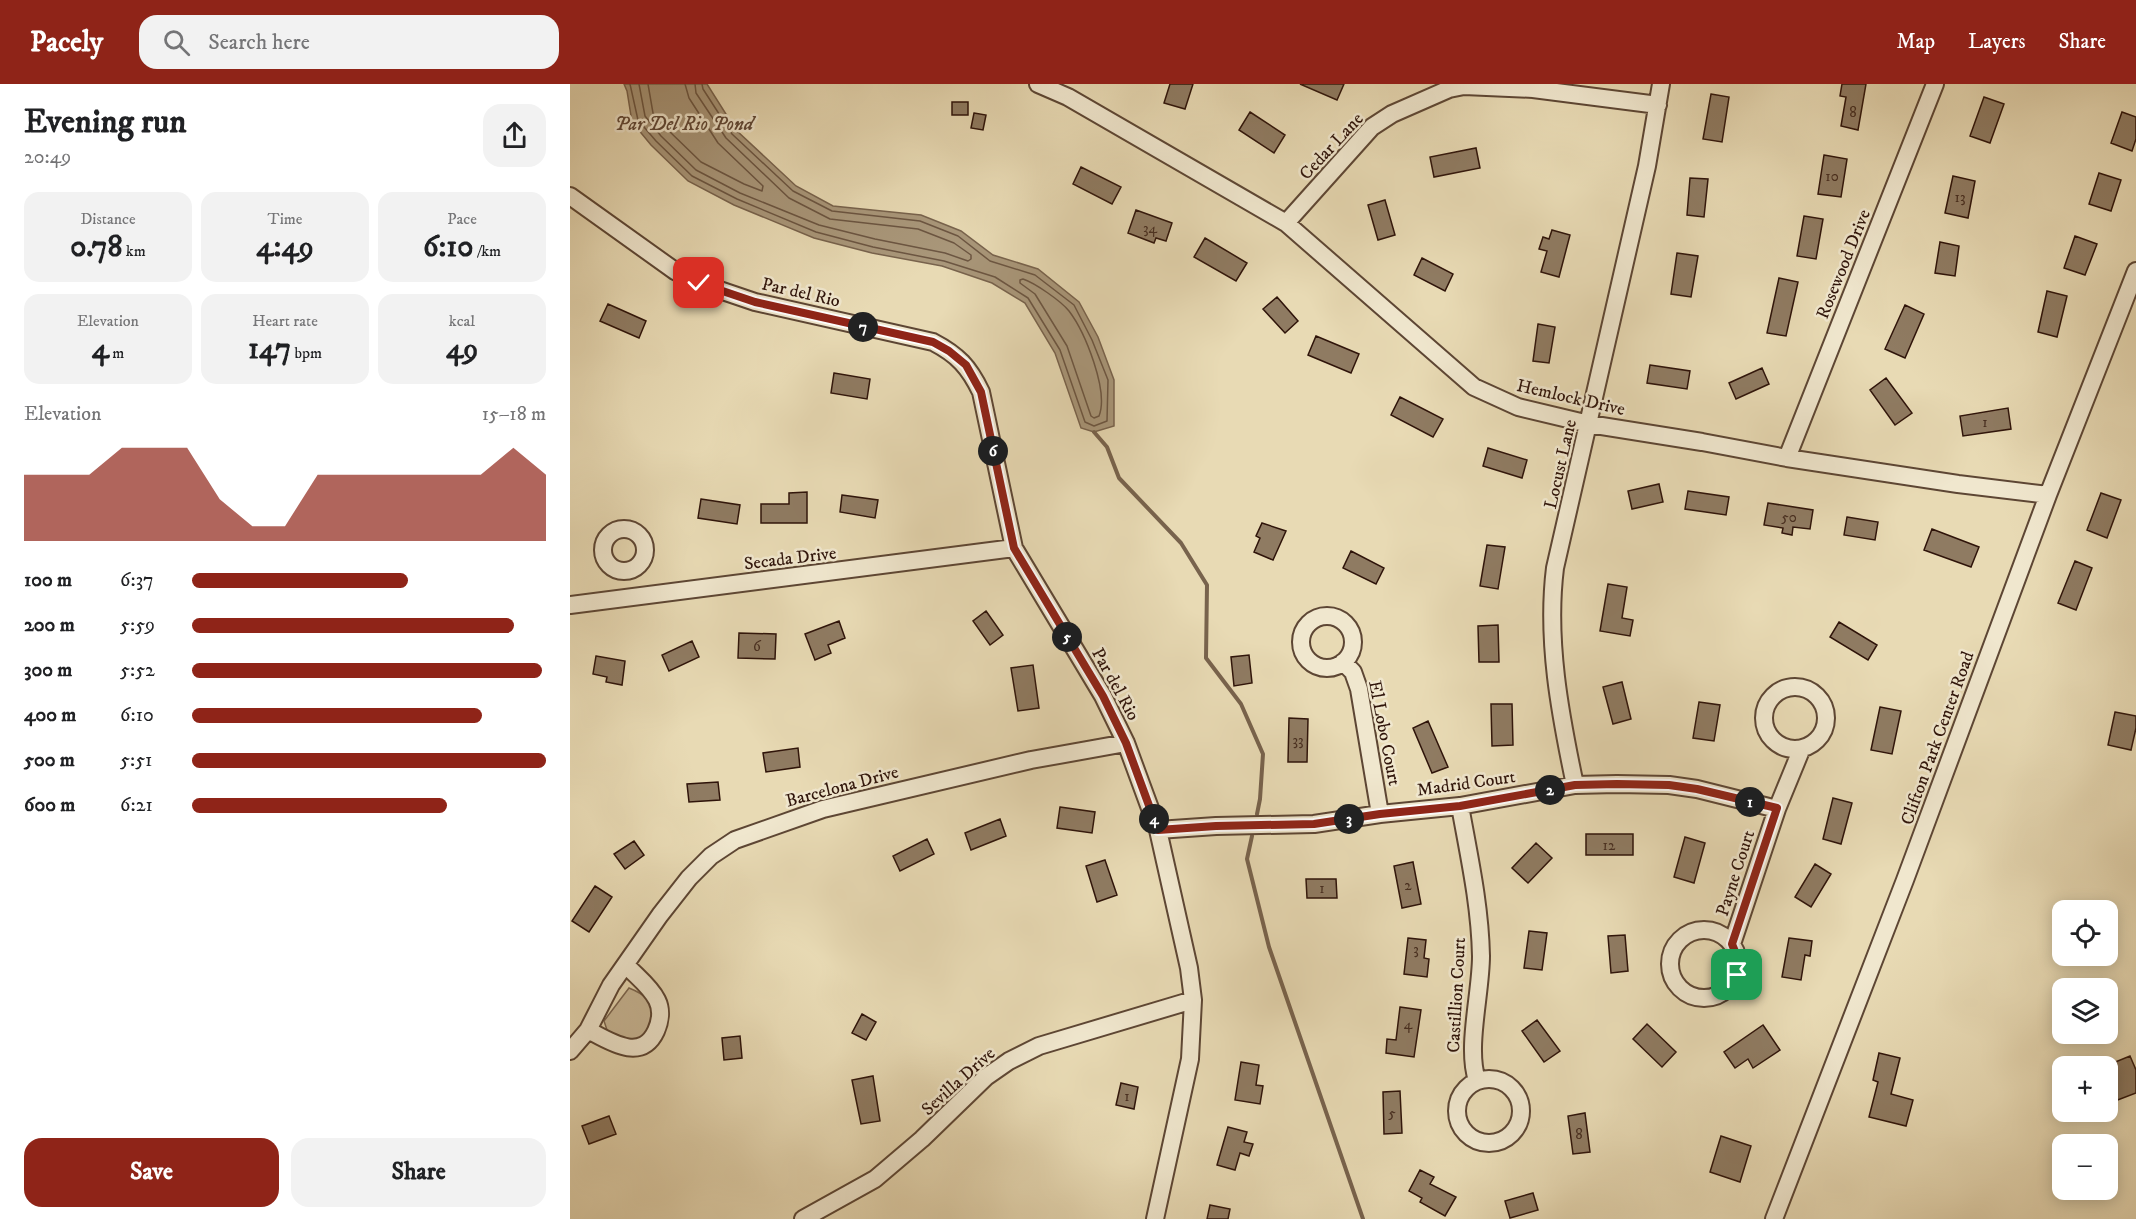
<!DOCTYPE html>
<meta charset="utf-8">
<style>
body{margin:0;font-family:"IM FELL DW Pica",serif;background:#f2f2f2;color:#202124;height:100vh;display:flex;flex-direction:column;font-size:22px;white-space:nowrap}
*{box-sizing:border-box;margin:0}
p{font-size:20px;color:#757577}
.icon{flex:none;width:33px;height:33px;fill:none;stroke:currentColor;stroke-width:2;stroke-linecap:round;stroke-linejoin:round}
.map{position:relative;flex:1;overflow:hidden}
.panel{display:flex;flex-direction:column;background:#fff;width:570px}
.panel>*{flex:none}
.tools{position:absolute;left:1482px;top:816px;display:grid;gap:12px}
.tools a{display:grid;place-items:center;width:66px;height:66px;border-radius:12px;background:#fff;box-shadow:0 3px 15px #0003;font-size:30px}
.pin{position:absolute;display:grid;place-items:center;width:51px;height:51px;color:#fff;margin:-26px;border-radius:12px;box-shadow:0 3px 9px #0006}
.km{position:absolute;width:30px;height:30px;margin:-15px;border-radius:50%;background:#222;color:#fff;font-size:16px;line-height:30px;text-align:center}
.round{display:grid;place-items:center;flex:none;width:63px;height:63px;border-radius:18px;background:#f2f2f2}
.head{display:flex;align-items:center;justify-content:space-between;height:102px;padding:0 24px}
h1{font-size:33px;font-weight:800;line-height:45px}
.metrics{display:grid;grid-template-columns:repeat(3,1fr);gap:9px;height:102px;padding:6px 24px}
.metrics div{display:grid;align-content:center;border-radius:15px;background:#f2f2f2;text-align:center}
.metrics b{font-size:30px;font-weight:800}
.metrics small{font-size:16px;font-weight:400}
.metrics p{font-size:16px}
.chart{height:168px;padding:12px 24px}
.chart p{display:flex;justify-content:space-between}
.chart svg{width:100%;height:108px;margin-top:6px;fill:#8f2418;opacity:.7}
.primary-button{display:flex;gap:12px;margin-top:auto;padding:12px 24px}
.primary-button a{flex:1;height:69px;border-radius:18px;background:#8f2418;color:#fff;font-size:24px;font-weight:800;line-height:69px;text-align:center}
.primary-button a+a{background:#f2f2f2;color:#202124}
ul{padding:0 24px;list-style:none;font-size:20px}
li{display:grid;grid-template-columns:96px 72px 1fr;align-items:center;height:45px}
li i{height:15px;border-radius:8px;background:#8f2418}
header{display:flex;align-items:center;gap:36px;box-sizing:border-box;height:84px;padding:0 30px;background:#8f2418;color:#fff}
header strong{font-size:28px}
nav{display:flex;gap:33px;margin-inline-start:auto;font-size:21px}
.search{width:420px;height:54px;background:#f2f2f2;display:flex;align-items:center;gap:15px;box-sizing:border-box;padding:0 21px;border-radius:18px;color:#757577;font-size:22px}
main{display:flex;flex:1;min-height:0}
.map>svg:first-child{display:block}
</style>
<header>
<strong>Pacely</strong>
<div class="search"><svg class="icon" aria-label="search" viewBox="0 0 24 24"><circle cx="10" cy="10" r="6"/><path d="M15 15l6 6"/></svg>Search here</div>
<nav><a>Map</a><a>Layers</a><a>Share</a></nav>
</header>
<main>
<section class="panel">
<div class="head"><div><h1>Evening run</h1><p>20:49</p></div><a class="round"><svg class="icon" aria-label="share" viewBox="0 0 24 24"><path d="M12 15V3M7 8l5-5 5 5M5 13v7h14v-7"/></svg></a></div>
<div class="metrics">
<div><p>Distance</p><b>0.78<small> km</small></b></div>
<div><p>Time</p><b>4:49</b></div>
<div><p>Pace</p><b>6:10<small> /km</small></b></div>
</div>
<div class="metrics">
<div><p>Elevation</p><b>4<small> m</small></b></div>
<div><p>Heart rate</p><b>147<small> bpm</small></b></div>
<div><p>kcal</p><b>49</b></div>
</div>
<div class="chart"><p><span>Elevation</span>15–18 m</p>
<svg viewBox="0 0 160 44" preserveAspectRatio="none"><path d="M0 44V17L10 17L20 17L30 6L40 6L50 6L60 27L70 38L80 38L90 17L100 17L110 17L120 17L130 17L140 17L150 6L160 17V44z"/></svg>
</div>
<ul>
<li><b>100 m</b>6:37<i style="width:61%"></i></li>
<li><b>200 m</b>5:59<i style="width:91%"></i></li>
<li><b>300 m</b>5:52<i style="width:99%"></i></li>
<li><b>400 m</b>6:10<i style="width:82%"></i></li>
<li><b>500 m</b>5:51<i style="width:100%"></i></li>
<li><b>600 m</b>6:21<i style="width:72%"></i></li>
</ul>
<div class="primary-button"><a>Save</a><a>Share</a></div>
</section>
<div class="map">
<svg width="1566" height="1135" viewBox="0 0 1566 1135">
<rect width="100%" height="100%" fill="#e8dab4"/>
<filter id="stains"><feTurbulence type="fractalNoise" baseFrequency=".00333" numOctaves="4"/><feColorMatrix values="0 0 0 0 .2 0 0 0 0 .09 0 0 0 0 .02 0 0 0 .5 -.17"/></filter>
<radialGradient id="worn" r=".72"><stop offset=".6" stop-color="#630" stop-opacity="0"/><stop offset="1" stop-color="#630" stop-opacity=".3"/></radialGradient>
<!-- green -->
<path fill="#c9b897" stroke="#7c6650" stroke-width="1.5" d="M59 904C74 910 81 916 85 932L75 954 61 956 39 952 34 937Z"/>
<!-- water -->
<path fill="#a9977a" stroke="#78634d" stroke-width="1.5" d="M54 0H137L166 46 226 102 263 122 351 131 391 147 423 171 468 185 509 218 528 253 544 296V342L524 348 511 344 485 269 455 219 422 199 372 182 302 169 244 154 164 121 118 97 81 61 62 38 57 7Z"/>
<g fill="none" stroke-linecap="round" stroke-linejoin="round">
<!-- shore -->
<path stroke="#6c5642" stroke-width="1.5" d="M60 0 68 36 86 57 122 92 167 115 246 148 303 163 374 177 425 193 458 214 490 266 515 338 524 342 537 337 538 296 522 256 504 221 465 191 420 177 388 152 350 137 262 127 223 107 162 50 133 5 132 0
M69 0 75 32 91 52 126 86 170 109 249 141 305 155 375 169 398 177 401 175V171L384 159 348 145 260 135 219 114 156 54 126 9 125 0
M78 0 83 29 98 46 131 78 174 100 192 107 193 102 148 59 119 14 115 0
M453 195C465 199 491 217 499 227 515 248 539 307 529 332L524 334 521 332 497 262 465 210 450 199V196Z"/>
<!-- stream -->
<path stroke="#78634d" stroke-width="4" d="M524 348 537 363 549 394 611 459 637 501 636 574 671 620 693 670 690 715 687 730
M682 752 677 775 699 863 793 1135"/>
</g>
<!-- building -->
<path fill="#8f7b62" stroke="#2f140a" stroke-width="1.5" d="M600 0H623L615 25 594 19Z
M730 0H774L767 16Z
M1272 0H1296L1288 46 1271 42 1276 13 1270 12Z
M1141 10 1159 13 1152 58 1133 55Z
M1414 13 1434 20 1420 59 1400 52Z
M382 18H398V31H382Z
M680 28 715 51 704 69 669 46Z
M1552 28 1566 33V55L1562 67 1541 59Z
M404 29 416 31 413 46 401 44Z
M906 64 910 84 864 93 860 73Z
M1254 71 1277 75 1271 113 1248 110Z
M511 83 551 103 542 120 503 100Z
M1529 89 1551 96 1541 127 1519 120Z
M1383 92 1405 97 1398 134 1375 129Z
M1120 94 1138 95 1134 133 1117 131Z
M815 116 825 151 808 156 798 121Z
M566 126 602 139 596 157 586 154 584 159 558 149Z
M1234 132 1253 135 1246 175 1227 172Z
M982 146 1000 151 989 193 971 188 977 167 969 165 973 153 979 155Z
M1505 152 1527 160 1515 191 1494 184Z
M635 154 677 179 666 197 624 173Z
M1370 158 1389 162 1385 192 1365 189Z
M1107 169 1128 172 1121 213 1101 210Z
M852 174 883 190 875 207 844 191Z
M1209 194 1228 198 1216 252 1197 249Z
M1477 207 1497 212 1487 253 1468 248Z
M707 213 728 237 715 249 693 225Z
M38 220 76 237 69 254 30 237Z
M1335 221 1354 230 1335 274 1315 265Z
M968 240 985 243 979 279 963 277Z
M746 252 789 270 781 289 738 271Z
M1080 281 1120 287 1117 305 1077 299Z
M1192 284 1199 300 1166 315 1159 299Z
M264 289 300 295 297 315 261 309Z
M1316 294 1342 329 1325 341 1300 306Z
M830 313 873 335 863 353 821 331Z
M1438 324 1441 345 1393 352 1390 332Z
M918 364 957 376 952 394 913 382Z
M1089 400 1093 418 1062 425 1058 407Z
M1118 407 1159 413 1156 431 1115 425Z
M237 408V439H191V420H219V409Z
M1531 409 1551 416 1537 454 1517 446Z
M272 411 308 416 305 434 270 428Z
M131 415 170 421 167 440 128 434Z
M1198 419 1243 426 1240 445 1223 443 1222 451 1212 449 1213 444 1194 441Z
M1277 433 1308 438 1305 456 1274 451Z
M692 439 716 447 703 476 684 468 690 454 686 452Z
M1362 445 1409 463 1401 483 1354 466Z
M917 461 935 463 928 505 910 502Z
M781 467 814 484 806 500 773 484Z
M1505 477 1522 484 1506 526 1488 519Z
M1038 500 1057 503 1052 534 1063 536 1060 552 1030 547Z
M416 527 433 551 420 561 403 537Z
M269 537 275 554 258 561 261 569 245 576 235 550Z
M1269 538 1307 561 1298 576 1260 553Z
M928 541 929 578H909L908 542Z
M169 549 206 550 205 575 168 574Z
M122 557 129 573 99 587 92 571Z
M679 571 682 599 664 602 661 573Z
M26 572 55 577 52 601 36 598 37 593 23 590Z
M463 581 469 624 448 627 441 584Z
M1052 598 1061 635 1043 640 1033 603Z
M1129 618 1150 621 1144 657 1123 654Z
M921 620H942L943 661 922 662Z
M1310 623 1331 627 1322 670 1301 666Z
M1545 628 1566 632V644L1561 666 1538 661Z
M719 634 738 635 737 678H718Z
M858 637 878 683 862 689 843 644Z
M228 664 230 683 196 688 193 669Z
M148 698 150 716 119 718 117 700Z
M1263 714 1282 719 1271 760 1253 755Z
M490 723 525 728 522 749 487 744Z
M430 735 436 752 401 766 395 749Z
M1016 750H1063V771H1016Z
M1115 753 1135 759 1124 799 1104 793Z
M357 755 364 770 330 787 323 772Z
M64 757 74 771 55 785 44 770Z
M966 759 982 774 958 799 942 784Z
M535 776 547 811 527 818 516 782Z
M843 778 851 820 832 824 824 782Z
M1245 780 1261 790 1241 823 1225 813Z
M736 795H766L767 814H737Z
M25 802 42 813 19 848 2 837Z
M959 847 977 849 972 886 954 884Z
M1055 851 1058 887 1041 889 1038 852Z
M838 854 856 856 854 874 859 875 857 893 834 890Z
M1219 854 1242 857 1240 872 1235 871 1231 896 1212 893Z
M830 923 851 926 844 973 816 969 817 955 826 956Z
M292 930 306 938 296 956 282 949Z
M967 936 990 967 974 978 952 947Z
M1077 940 1106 968 1092 983 1063 955Z
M1193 941 1210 966 1183 984 1178 975 1165 984 1154 968Z
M170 952 172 974 154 976 152 954Z
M1309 969 1330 974 1321 1010 1343 1016 1336 1042 1299 1033 1308 998 1303 996Z
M1560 972 1566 986V1009L1545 1017 1538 999V981Z
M671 978 689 981 686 1001 693 1002 690 1020 665 1016Z
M303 992 310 1037 291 1040 282 996Z
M551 999 568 1003 564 1025 546 1021Z
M830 1007 832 1049 814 1050 813 1008Z
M1015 1029 1020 1068 1003 1070 998 1032Z
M39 1032 46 1050 19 1060 12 1042Z
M658 1043 677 1048 674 1058 683 1060 679 1072 670 1069 665 1086 647 1081Z
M1151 1052 1181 1062 1170 1098 1140 1088Z
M850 1086 864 1093 860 1100 886 1113 875 1132 850 1118 852 1114 839 1107Z
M963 1109 968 1126 940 1134 935 1117Z
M640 1121 660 1125 658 1135H637Z"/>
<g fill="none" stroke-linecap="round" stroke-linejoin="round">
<defs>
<path id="minor" d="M468 0 498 13 716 139 904 303 948 323 1019 340 1132 358 1217 374 1388 400 1478 411
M0 112 105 187 129 199 185 218 363 258C388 271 399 283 411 308L444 464 533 612 556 659 588 746 619 884 623 916 620 975 585 1135
M716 139 802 43 822 30 879 5 894 2 963 5 1088 21
M1217 374 1365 0
M33 466a21 21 0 1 1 42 0a21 21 0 1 1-42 0Z
M0 521 444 464
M731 558a26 26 0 1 1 52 0a26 26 0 1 1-52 0Z
M773 578 783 588 789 605 810 730
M1194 634a31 31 0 1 1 62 0a31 31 0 1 1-62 0Z
M1005 701C990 630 976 556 985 484L1077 82 1091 0
M890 722C899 772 910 821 911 872 911 909 896 964 907 996
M588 746 646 742 744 740 810 730 890 722 1005 701 1047 700 1099 701 1127 705 1207 725
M1100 880a34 34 0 1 1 68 0a34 34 0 1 1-68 0Z
M1162 860 1207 725 1232 664
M18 946C39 957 71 979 86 947 90 938 92 926 87 916 80 902 66 892 56 881
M0 967 18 946 41 901 90 831 119 794 141 772 165 756 253 725 461 676 556 659
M887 1027a32 32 0 1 1 64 0a32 32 0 1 1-64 0Z
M233 1135 305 1095 352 1055 416 993 439 977 469 962 623 916
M1204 1135 1335 796 1478 411 1566 187"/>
</defs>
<!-- minor casing -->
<use href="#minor" stroke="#5d4634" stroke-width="20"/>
<!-- minor -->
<use href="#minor" stroke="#f0e7ce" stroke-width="16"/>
</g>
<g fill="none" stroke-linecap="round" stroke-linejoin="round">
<defs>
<path id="route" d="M129 199 185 218 363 258 379 267 396 281 411 308 444 464 533 612 556 659 588 746 646 742 744 740 810 730 890 722 1005 701 1047 700 1099 701 1127 705 1207 724 1162 860 1168 875 1167 891"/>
</defs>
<!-- route casing -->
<use href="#route" stroke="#fff" stroke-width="12"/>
<!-- route -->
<use href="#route" stroke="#8f2418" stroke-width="8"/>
</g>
<g text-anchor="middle" stroke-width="5" stroke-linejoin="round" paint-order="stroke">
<!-- number labels -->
<g font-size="15" fill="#472e20">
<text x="1283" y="33">8</text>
<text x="1262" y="97">10</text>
<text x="1390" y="118">13</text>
<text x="580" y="149">34</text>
<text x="1415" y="343">1</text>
<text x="1219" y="438">50</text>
<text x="187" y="567">6</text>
<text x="728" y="661">33</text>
<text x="1039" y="766">12</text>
<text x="838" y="806">2</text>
<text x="752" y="809">1</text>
<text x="846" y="870">3</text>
<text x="838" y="945">4</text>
<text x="557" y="1017">1</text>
<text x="822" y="1034">5</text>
<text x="1009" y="1055">8</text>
</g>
<!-- street labels -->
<g font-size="18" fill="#2f140a" stroke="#f0e7ce">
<text transform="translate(761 62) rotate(-47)" y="6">Cedar Lane</text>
<text transform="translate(1273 180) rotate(-68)" y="6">Rosewood Drive</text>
<text transform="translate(231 208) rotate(13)" y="6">Par del Rio</text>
<text transform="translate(1001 313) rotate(13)" y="6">Hemlock Drive</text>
<text transform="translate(990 380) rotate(-77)" y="6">Locust Lane</text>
<text transform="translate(220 474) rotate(-7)" y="6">Secada Drive</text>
<text transform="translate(546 600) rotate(61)" y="6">Par del Rio</text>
<text transform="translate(815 649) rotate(79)" y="6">El Lobo Court</text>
<text transform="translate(1367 654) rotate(-70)" y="6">Clifton Park Center Road</text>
<text transform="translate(896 699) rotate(-8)" y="6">Madrid Court</text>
<text transform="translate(272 702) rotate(-15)" y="6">Barcelona Drive</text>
<text transform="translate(1165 789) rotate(-72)" y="6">Payne Court</text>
<text transform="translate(886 911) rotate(-87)" y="6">Castillion Court</text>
<text transform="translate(388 997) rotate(-42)" y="6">Sevilla Drive</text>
</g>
<!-- water labels -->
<g font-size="20" font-style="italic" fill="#604837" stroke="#f0e7ce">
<text x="114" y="46">Par Del Rio Pond</text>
</g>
</g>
<rect width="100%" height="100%" filter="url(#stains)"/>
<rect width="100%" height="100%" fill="url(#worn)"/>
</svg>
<div class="tools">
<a><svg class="icon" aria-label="locate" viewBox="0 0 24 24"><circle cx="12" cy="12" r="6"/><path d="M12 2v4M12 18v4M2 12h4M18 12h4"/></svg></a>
<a><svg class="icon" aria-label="layers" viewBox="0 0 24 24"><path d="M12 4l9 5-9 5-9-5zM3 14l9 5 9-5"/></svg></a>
<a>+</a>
<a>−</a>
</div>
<div class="pin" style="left:1167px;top:891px;background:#1e9e55"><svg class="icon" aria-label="arrive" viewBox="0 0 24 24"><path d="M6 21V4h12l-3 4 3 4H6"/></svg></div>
<div class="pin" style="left:129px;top:199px;background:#d93025"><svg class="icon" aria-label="check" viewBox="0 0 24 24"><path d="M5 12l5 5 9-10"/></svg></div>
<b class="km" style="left:1180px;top:718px">1</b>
<b class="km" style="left:980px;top:706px">2</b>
<b class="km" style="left:779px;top:735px">3</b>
<b class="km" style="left:584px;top:735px">4</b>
<b class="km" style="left:497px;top:553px">5</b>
<b class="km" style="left:423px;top:367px">6</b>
<b class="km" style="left:293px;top:243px">7</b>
</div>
</main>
